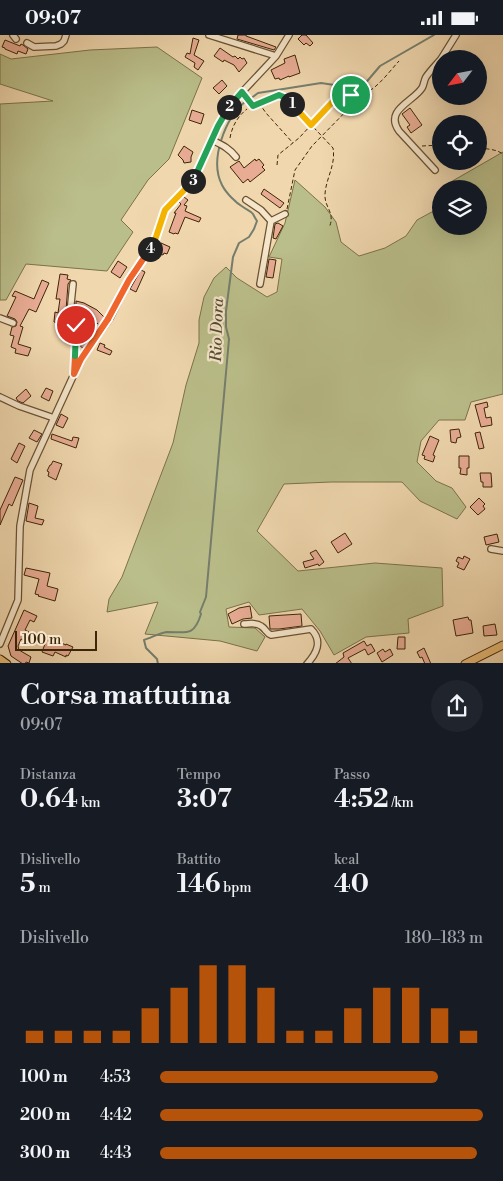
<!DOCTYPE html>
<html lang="it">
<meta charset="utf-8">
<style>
body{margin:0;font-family:"Libre Bodoni",serif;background:#20242c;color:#f1f3f6;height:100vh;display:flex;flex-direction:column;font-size:19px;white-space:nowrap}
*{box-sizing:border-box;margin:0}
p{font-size:16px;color:#9ea1a6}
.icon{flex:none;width:28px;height:28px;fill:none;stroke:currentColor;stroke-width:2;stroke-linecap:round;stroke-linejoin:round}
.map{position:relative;height:628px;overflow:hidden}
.sheet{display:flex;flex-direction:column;background:#171b24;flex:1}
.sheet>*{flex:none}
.needle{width:32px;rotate:238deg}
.tools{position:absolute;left:432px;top:15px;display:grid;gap:10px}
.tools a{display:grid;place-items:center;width:55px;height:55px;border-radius:50%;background:#171b24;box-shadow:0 5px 20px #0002;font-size:25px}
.scale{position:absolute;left:15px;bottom:12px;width:82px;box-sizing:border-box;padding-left:5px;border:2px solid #3d2609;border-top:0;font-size:14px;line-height:18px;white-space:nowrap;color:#3d2609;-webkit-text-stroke:4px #f5e5ca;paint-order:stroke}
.pin{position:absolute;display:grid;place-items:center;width:42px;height:42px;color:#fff;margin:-21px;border:2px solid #fff;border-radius:50%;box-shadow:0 1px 5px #0007}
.km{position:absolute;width:25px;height:25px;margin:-12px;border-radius:50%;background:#222;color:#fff;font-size:14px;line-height:25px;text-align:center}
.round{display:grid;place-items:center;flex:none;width:52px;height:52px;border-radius:26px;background:#20242c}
.headline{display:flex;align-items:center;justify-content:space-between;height:85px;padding:0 20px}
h1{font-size:28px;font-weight:800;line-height:38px}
.metrics{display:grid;grid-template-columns:repeat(3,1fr);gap:8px;height:85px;padding:5px 20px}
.metrics div{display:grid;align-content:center}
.metrics b{font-size:25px;font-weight:800}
.metrics small{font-size:14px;font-weight:400}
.metrics p{font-size:14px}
.chart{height:140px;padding:10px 20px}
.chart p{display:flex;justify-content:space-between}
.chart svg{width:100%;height:90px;margin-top:5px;stroke:#b45309;stroke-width:6}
ul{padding:0 20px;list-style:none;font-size:16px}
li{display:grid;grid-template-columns:80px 60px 1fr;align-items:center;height:38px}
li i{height:12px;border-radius:6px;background:#b45309}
.status{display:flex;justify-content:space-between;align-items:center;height:35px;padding:0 25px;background:#171b24;direction:ltr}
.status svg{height:14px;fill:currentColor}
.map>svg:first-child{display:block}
</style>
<div class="status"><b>09:07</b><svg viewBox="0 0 49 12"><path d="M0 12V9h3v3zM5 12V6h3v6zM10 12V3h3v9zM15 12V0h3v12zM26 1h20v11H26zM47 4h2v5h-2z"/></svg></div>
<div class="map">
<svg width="503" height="629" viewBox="0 0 503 629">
<rect width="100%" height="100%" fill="#f0d7ae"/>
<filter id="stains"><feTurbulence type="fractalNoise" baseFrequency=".004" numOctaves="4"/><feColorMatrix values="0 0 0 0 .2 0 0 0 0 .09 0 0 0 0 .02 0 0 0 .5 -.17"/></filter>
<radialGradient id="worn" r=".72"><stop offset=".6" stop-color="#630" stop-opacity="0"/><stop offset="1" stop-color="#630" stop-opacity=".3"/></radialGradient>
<!-- green -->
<path fill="#babe8a" stroke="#7c724a" d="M157 12 202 43 169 124 148 145 121 185 133 197 107 236 26 229 6 265H0V69L53 66 0 49V19L11 24 90 15Z
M503 117V359L471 367 465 385H439L421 406 417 427 436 446 452 453 466 472 457 484 420 466 402 447H331L284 449 257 496 298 536 375 528 442 533 443 571 408 584 409 598 366 602 334 620 320 596 302 574 259 580 249 567 226 574 229 592 255 593 265 602 257 616 220 606 145 599 158 567 107 577 109 564 122 542 173 408 186 350 199 308V285L204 262 214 243 226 232 237 243 267 262 277 257 282 224 269 222 285 188 295 145 325 172 336 187 341 207 359 221 385 213 406 201 417 185 441 172V191H479V154H443L442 152Z"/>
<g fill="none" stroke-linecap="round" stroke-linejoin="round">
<!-- stream -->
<path stroke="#757e6d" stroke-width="2" d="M250 64 258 58 321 48 348 52 363 51 380 31 434 0
M158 629 157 624 146 613 144 605C151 603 159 598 167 597 186 597 194 602 201 579L200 577 206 562 229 304 226 292V276L233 222 239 208 249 202 254 194 257 186C255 183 254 181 253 179 251 176 247 175 243 172 236 168 226 158 222 150 209 125 225 83 246 66"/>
</g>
<!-- building -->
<path fill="#e8ac94" stroke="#3d2609" d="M238 0H246V1L276 12 274 15 237 4Z
M302 0H306L313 8 310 11 306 8 304 10 298 4Z
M193 3 199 5 194 20 204 26 198 35 194 32 195 28 185 22 187 18 190 19Z
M5 5 20 11 21 9 23 10 28 14 26 19 18 16 17 19 5 14V13L2 12Z
M220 13 233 22 235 21 238 24 240 22 242 24 244 23 247 28 239 37 234 30 224 25 223 27 214 21Z
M295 20 300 38 289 42V41L280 45 279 43 275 44 271 35 285 28 284 24Z
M222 45 227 51 219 59 213 53Z
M410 73 422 90 411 98 407 92 410 90 402 79Z
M192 75 204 79 201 89 189 85Z
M184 111 193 117 191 122V127L184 128 183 125 178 120Z
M255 124 256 126 259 124 264 130 262 132 265 135 250 147 248 144 243 148 230 132 239 126 244 133Z
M264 154 284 168 280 173 261 159Z
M184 162 188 165 184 170 187 171 185 176 201 183 199 187 185 182 178 199 175 198 174 199 169 197 176 178H174L181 169 179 167Z
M278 188 283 191 276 204 273 203 275 189Z
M161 208 170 212 167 219 164 218 163 220 157 218Z
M269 224 276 225 273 243 266 242Z
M118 226 127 232 120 243 111 237Z
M141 235 145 237 136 257 130 254Z
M60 239 68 240 67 244 71 245 68 249 65 289 54 287 55 277 58 278 60 264H56Z
M42 245 49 248 36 277 29 274 20 291 23 292 18 309 31 313 28 321 15 318 16 314 11 312 14 301 10 300 12 292 16 291 17 287 15 284 7 281 16 262 12 261 15 256 34 264Z
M76 266 84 268 97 275 105 283 99 290 97 288 84 301 89 305 83 313 80 311 81 301 83 297 81 295V293L91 283 81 281 76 277Z
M100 308 105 310 104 312 112 316 110 320 97 315Z
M46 353 53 356 49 366 41 362Z
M26 354 31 361 23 368 18 366 16 363Z
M487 367 488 372 484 373 486 383 491 382 492 390 481 392 475 370Z
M61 379 68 383 63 393 56 390Z
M459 394 461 402 457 403 456 408 451 407 450 395Z
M34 395 42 399 37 407 29 403Z
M480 397 484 413 479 414 475 398Z
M52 399 72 406 73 402 79 403 76 413 51 404Z
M430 401 439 405 433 420 435 421 433 427 424 424 425 421 422 420Z
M19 408 25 411 17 428 11 424Z
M459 421H469V433H467V440L460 439 461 433H459Z
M53 426 62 429 56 445 48 441 49 437 47 436 50 430H51Z
M480 438H491L492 452H483V447H481Z
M15 442 23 445 12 471 9 469 0 490V475Z
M479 463 485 469 483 471 485 474 478 480 470 472Z
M29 468 38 471 35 483 44 485 42 490 26 486Z
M345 498 352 509 338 518 331 507Z
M497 499 499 507 486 510 484 502Z
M316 515 324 527 319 531 318 529 305 533 303 527 314 524 310 518Z
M464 521 470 524 464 535 457 532 459 528 456 526 458 522 463 524Z
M26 533 50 538 47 551 58 554 55 566 38 561 39 560 35 559 39 544 24 540Z
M250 571 252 583 243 584 232 589 228 579 239 573Z
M24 575 37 581 34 587 30 585 25 595 29 597 25 606 21 604 18 611 19 615 31 622 29 628 26 627 25 629H23L11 621 8 611Z
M301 579 302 591 279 594H270L269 581Z
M468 582 469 585H471L473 598 456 601 453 585Z
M495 589 497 600 484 601 483 591Z
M45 601 66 610V609L73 612 68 621 66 620V622L55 617 53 621 42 617 45 609 42 608Z
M398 602H405V614H397Z
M364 606 367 611 371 609 375 616 368 620 365 614 348 623 352 629H335L344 622 343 618Z
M424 613 431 629H425L422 622 420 623 417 617Z
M383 614 385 617 390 614 393 620 382 627 377 618Z"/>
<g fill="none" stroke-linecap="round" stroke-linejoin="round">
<defs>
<path id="minor" d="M13 0 16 4
M209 0 276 21
M27 8 34 12 56 11 61 9 64 6 66 0
M441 24 456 0
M242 57 253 71
M212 105C222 110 229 113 236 122
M435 135 399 96C384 75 413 67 422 53 424 50 424 45 426 42 430 36 436 30 441 24
M246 165 261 175 271 186 285 179
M73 249 70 278 77 284 74 337
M260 249 271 186
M0 283 13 288
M0 362 19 371 54 383
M491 514 503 516
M244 589C250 589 256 587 261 591 266 594 266 598 271 600L311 594C323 606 317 618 307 629
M0 609 18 565 20 491 30 435 81 324 110 283 129 245 154 208 165 175 194 145 218 91 231 69 276 21 289 0"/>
<path id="major" d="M0 624 7 629
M465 629 503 610"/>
</defs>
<!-- minor casing -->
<use href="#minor" stroke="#6a5232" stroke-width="8"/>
<!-- major casing -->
<use href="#major" stroke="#3d2609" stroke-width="9"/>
<!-- path -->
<path stroke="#3d2609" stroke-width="1" stroke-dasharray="4 2.5" stroke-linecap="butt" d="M257 68 279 60 286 63 333 113C336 130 326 143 325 159 324 173 336 177 329 193
M259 68 266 78 293 108
M230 103C232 91 238 81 247 74
M422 111 441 110
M479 113C487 114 496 114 503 119
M277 130 278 120 299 103 339 60 343 58 358 63
M287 174 295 135 312 111 362 60C378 53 388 38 399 26"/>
<!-- minor -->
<use href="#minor" stroke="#f5e5ca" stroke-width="5.5"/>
<!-- major -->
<use href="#major" stroke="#e8bc77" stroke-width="7"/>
</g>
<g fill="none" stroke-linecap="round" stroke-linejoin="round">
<defs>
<path id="split-1" d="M292 69 311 90 339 60 343 58 351 60"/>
<path id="split-2" d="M229 72 242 57 253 71 279 60 286 63 292 69"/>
<path id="split-3" d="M193 146 218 91 229 72"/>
<path id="split-4" d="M150 214 154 208 165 175 193 146"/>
<path id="split-5" d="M108 284 129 245 150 214"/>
<path id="split-6" d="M75 321 74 339 81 324 108 284"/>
<path id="split-7" d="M75 321 76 290"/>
</defs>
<!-- split-1 casing -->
<use href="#split-1" stroke="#fff" stroke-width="10"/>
<!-- split-2 casing -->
<use href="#split-2" stroke="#fff" stroke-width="10"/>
<!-- split-3 casing -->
<use href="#split-3" stroke="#fff" stroke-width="10"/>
<!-- split-4 casing -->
<use href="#split-4" stroke="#fff" stroke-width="10"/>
<!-- split-5 casing -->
<use href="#split-5" stroke="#fff" stroke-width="10"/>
<!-- split-6 casing -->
<use href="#split-6" stroke="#fff" stroke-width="10"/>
<!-- split-7 casing -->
<use href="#split-7" stroke="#fff" stroke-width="10"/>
<!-- split-1 -->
<use href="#split-1" stroke="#f5b400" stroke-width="6"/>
<!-- split-2 -->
<use href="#split-2" stroke="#22a559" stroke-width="6"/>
<!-- split-3 -->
<use href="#split-3" stroke="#22a559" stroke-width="6"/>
<!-- split-4 -->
<use href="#split-4" stroke="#f5b400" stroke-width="6"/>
<!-- split-5 -->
<use href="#split-5" stroke="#f0652b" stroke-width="6"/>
<!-- split-6 -->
<use href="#split-6" stroke="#f0652b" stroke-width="6"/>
<!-- split-7 -->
<use href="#split-7" stroke="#22a559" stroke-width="6"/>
</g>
<g text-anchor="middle" stroke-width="4.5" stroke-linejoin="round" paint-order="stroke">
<!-- water labels -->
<g font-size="16" font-style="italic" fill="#544a32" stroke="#f5e5ca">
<text transform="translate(216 295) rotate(-88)" y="6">Rio Dora</text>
</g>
</g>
<rect width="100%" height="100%" filter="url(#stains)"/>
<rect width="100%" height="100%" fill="url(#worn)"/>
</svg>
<div class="tools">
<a><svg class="needle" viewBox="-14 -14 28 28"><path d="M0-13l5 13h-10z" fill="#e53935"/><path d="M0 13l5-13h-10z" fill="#9ea1a6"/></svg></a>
<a><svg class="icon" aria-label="locate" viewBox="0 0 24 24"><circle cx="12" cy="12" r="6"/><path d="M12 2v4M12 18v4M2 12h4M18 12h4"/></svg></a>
<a><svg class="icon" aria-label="layers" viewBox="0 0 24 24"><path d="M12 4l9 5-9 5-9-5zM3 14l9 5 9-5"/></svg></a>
</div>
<div class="scale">100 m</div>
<div class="pin" style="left:351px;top:60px;background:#1e9e55"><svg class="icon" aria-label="arrive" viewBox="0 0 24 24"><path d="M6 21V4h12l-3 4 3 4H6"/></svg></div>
<div class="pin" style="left:76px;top:290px;background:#d93025"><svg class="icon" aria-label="check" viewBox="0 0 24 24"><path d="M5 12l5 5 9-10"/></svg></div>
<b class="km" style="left:292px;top:69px">1</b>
<b class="km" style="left:229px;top:72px">2</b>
<b class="km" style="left:193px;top:146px">3</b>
<b class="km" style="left:150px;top:214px">4</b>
</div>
<section class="sheet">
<div class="headline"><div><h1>Corsa mattutina</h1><p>09:07</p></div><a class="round"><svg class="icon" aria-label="share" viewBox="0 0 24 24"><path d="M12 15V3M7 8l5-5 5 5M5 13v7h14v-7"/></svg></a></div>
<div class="metrics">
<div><p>Distanza</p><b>0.64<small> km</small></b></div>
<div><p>Tempo</p><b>3:07</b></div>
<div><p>Passo</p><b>4:52<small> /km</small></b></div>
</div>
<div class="metrics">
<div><p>Dislivello</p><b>5<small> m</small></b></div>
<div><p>Battito</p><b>146<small> bpm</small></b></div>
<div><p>kcal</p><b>40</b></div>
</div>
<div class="chart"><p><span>Dislivello</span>180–183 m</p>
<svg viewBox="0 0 160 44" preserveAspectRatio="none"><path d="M5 44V38M15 44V38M25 44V38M35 44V38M45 44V27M55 44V17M65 44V6M75 44V6M85 44V17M95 44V38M105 44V38M115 44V27M125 44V17M135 44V17M145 44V27M155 44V38"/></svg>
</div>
<ul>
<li><b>100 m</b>4:53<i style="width:86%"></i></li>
<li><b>200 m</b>4:42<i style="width:100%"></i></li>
<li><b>300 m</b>4:43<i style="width:98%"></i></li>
</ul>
</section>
